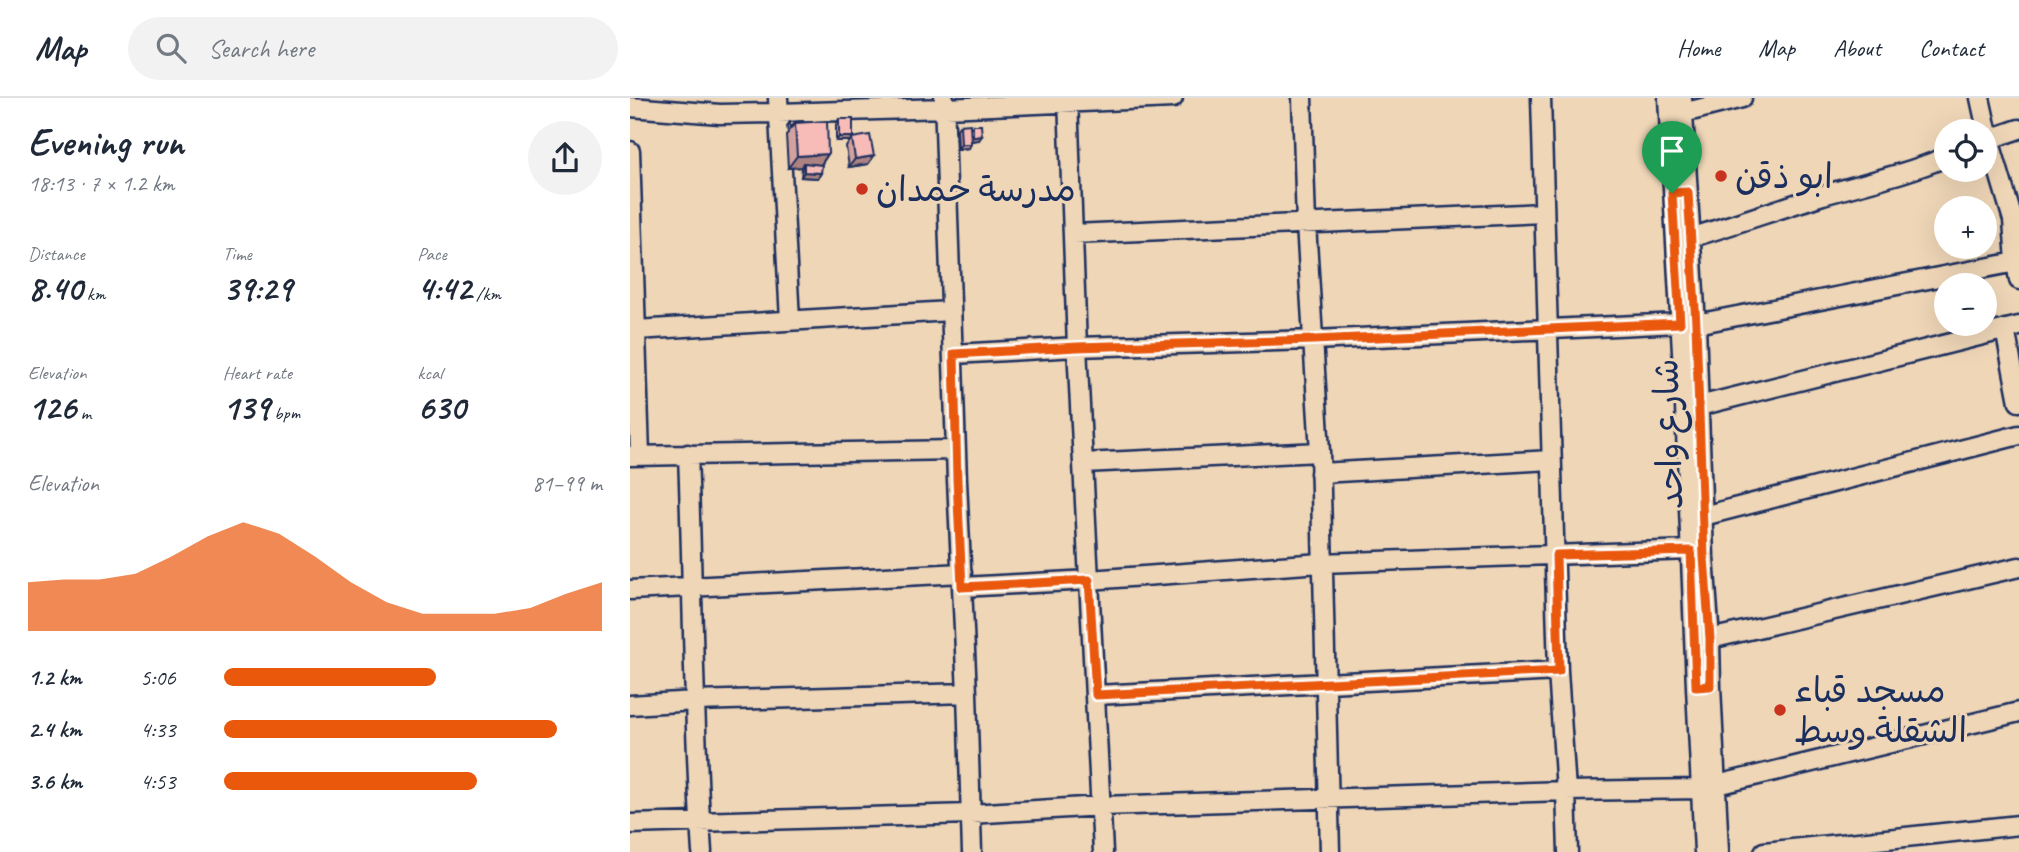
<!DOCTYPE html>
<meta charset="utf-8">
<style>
body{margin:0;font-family:Caveat,"Playpen Sans Arabic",sans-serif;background:#f2f2f3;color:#1f2937;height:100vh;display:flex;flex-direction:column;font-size:26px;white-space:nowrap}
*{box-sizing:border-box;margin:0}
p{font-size:23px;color:#747a83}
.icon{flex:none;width:38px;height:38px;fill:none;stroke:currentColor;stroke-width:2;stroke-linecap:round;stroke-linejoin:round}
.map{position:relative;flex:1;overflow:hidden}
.sheet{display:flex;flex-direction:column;background:#fff;width:630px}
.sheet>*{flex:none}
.fabs{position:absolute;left:1304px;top:21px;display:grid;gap:14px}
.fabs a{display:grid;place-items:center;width:63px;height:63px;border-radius:50%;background:#fff;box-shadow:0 7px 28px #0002;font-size:35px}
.pin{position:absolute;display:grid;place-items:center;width:60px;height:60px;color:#fff;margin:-72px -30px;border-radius:50% 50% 50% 0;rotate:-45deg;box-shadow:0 0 7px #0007}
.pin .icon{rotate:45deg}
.round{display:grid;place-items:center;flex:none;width:74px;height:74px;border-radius:37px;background:#f2f2f3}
.head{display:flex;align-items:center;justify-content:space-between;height:119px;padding:0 28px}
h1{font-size:38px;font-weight:700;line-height:52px}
.stats{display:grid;grid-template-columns:repeat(3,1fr);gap:10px;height:119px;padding:7px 28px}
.stats div{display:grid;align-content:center}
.stats b{font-size:35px;font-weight:700}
.stats small{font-size:19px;font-weight:400}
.stats p{font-size:19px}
.chart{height:196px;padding:14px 28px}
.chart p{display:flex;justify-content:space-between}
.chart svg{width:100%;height:126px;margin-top:7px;fill:#ea580c;opacity:.7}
ul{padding:0 28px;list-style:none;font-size:23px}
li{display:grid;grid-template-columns:112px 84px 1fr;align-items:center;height:52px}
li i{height:18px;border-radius:9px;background:#ea580c}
header{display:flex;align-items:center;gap:42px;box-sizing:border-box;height:98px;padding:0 35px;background:#fff;border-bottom:2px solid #e0e1e3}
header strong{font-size:33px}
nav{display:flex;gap:38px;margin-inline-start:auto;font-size:24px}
.search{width:490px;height:63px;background:#f2f2f3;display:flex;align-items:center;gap:18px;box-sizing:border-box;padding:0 24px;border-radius:38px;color:#747a83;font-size:26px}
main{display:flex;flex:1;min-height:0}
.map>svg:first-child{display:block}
</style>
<header>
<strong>Map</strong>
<div class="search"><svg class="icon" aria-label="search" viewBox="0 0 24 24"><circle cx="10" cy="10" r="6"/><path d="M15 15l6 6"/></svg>Search here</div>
<nav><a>Home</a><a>Map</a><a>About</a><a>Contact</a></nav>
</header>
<main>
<section class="sheet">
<div class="head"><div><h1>Evening run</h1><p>18:13 · 7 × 1.2 km</p></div><a class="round"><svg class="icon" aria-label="share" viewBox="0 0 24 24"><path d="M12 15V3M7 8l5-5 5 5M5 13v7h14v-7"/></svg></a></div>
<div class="stats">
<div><p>Distance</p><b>8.40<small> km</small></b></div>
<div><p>Time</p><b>39:29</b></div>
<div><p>Pace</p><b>4:42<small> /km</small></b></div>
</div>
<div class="stats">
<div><p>Elevation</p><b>126<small> m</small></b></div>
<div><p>Heart rate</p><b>139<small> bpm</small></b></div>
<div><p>kcal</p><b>630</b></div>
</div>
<div class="chart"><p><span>Elevation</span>81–99 m</p>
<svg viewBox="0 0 160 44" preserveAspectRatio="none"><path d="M0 44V27L10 26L20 26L30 24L40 18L50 11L60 6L70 10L80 18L90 27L100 34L110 38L120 38L130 38L140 36L150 31L160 27V44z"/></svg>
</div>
<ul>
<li><b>1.2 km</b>5:06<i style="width:56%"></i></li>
<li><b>2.4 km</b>4:33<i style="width:88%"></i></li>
<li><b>3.6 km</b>4:53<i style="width:67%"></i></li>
</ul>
</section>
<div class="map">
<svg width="1389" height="754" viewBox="0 0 1389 754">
<rect width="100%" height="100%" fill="#efd6b7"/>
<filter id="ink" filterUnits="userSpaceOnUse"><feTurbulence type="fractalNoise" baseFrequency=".0143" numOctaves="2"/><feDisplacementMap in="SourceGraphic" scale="14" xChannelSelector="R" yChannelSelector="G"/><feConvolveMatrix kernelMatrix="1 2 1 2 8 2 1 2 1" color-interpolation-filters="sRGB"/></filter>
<g filter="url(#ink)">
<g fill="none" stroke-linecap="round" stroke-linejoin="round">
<defs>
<path id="minor" d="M148 0 160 222
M314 0 327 382 337 595 342 754
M438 0 447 249 473 754
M672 0 676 126 690 354 700 754
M911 0 928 573 936 693 938 754
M1038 0 1055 308 1066 589 1074 754
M1052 0 1066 226 1074 459 1080 541 1081 588 1089 754
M1350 0 1359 41 1383 122 1386 164 1389 182
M0 9 90 16 148 15 315 10 543 0
M1053 15 1112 0
M1354 43 1389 31
M0 53 10 357
M444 136 913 115
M1060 140C1105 126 1149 111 1193 97 1235 85 1276 76 1316 59
M1066 226 1386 164
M1375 231 1389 304
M6 232 320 213
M324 256 447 249 684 242 1050 225
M1069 308 1389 228
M58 356C63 489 63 622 72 754
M0 358 326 352
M453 365 690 354
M690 375 921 362
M1073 418 1389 337
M332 489 459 482 691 465 1061 452
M0 492 332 475
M1080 541 1389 469
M466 597 928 573
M0 607 65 603 337 595
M1087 687 1389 614
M0 726 340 716 471 708 936 693 1071 691
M1134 754 1389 727"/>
</defs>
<!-- minor casing -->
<use href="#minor" stroke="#1b2f5e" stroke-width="23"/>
<!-- minor -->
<use href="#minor" stroke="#efd6b7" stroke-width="18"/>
</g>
<!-- wall -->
<path fill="#d4a19e" stroke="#1b2f5e" stroke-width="2" d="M209 21 223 39 222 40 244 58 238 66 219 69 216 49 220 43H206V26Z
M173 23 198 56 191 67V75L188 80 171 79 172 69 158 70 156 37 158 35 157 28 160 24Z
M330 27 340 31 343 27 349 42 341 43 339 50 328 51 327 31Z"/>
<!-- shaded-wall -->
<path fill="#ad8381" stroke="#1b2f5e" stroke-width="2" d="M352 38 349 42 340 43 343 39Z
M209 39H223L220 43H206Z
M331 46H341L339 50 328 51Z
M198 56 190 68 174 65 172 69 158 70 167 58Z
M244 58 238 66 219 69 225 61Z
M174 74 191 75 188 80 171 79Z"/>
<!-- building -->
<path fill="#f7bbb8" stroke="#1b2f5e" stroke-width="2" d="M209 21H223V39H209Z
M173 23V24L165 25 160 31V24Z
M197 23 198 56 167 58 165 25Z
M340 26 341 46H331L330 27Z
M343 27H351L352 38 343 39Z
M240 37 244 58 225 61 222 40Z
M174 65 192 67 191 75 174 74Z"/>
</g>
<g fill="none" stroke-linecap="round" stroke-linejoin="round" filter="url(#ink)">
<defs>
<path id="route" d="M1058 94 1066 226 1074 459 1080 541V588L1066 589 1061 453 926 457 929 573 466 597 459 482 332 489 327 382 324 256 447 249 684 242 1050 225 1042 95Z"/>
</defs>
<!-- route casing -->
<use href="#route" stroke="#fff" stroke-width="14"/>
<!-- route -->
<use href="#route" stroke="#ea580c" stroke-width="9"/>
</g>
<!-- markers -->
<g fill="#c8321e" stroke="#efd6b7" stroke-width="2.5">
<circle cx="1091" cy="78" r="7"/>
<circle cx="232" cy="91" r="7"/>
<circle cx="1150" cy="612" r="7"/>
</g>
<g text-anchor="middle" stroke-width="6" stroke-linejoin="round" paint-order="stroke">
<!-- poi labels -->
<g font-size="35" fill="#1b2f5e" stroke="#efd6b7" text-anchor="start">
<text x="1105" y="90">ابو ذقن</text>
<text x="246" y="103">مدرسة حمدان</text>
<text x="1164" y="604">مسجد قباء<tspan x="1164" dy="40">الشقلة وسط</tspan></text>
</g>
<!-- street labels -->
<g font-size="35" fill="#1b2f5e" stroke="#efd6b7">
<text transform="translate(1038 336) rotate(-92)" y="12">شارع واحد</text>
</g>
</g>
</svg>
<div class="fabs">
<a><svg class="icon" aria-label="locate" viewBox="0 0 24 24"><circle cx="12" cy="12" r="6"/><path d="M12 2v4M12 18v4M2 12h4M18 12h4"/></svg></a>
<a>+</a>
<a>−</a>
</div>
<div class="pin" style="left:1042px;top:95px;background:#1e9e55"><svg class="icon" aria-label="arrive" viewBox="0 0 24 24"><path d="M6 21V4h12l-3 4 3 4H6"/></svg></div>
</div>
</main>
